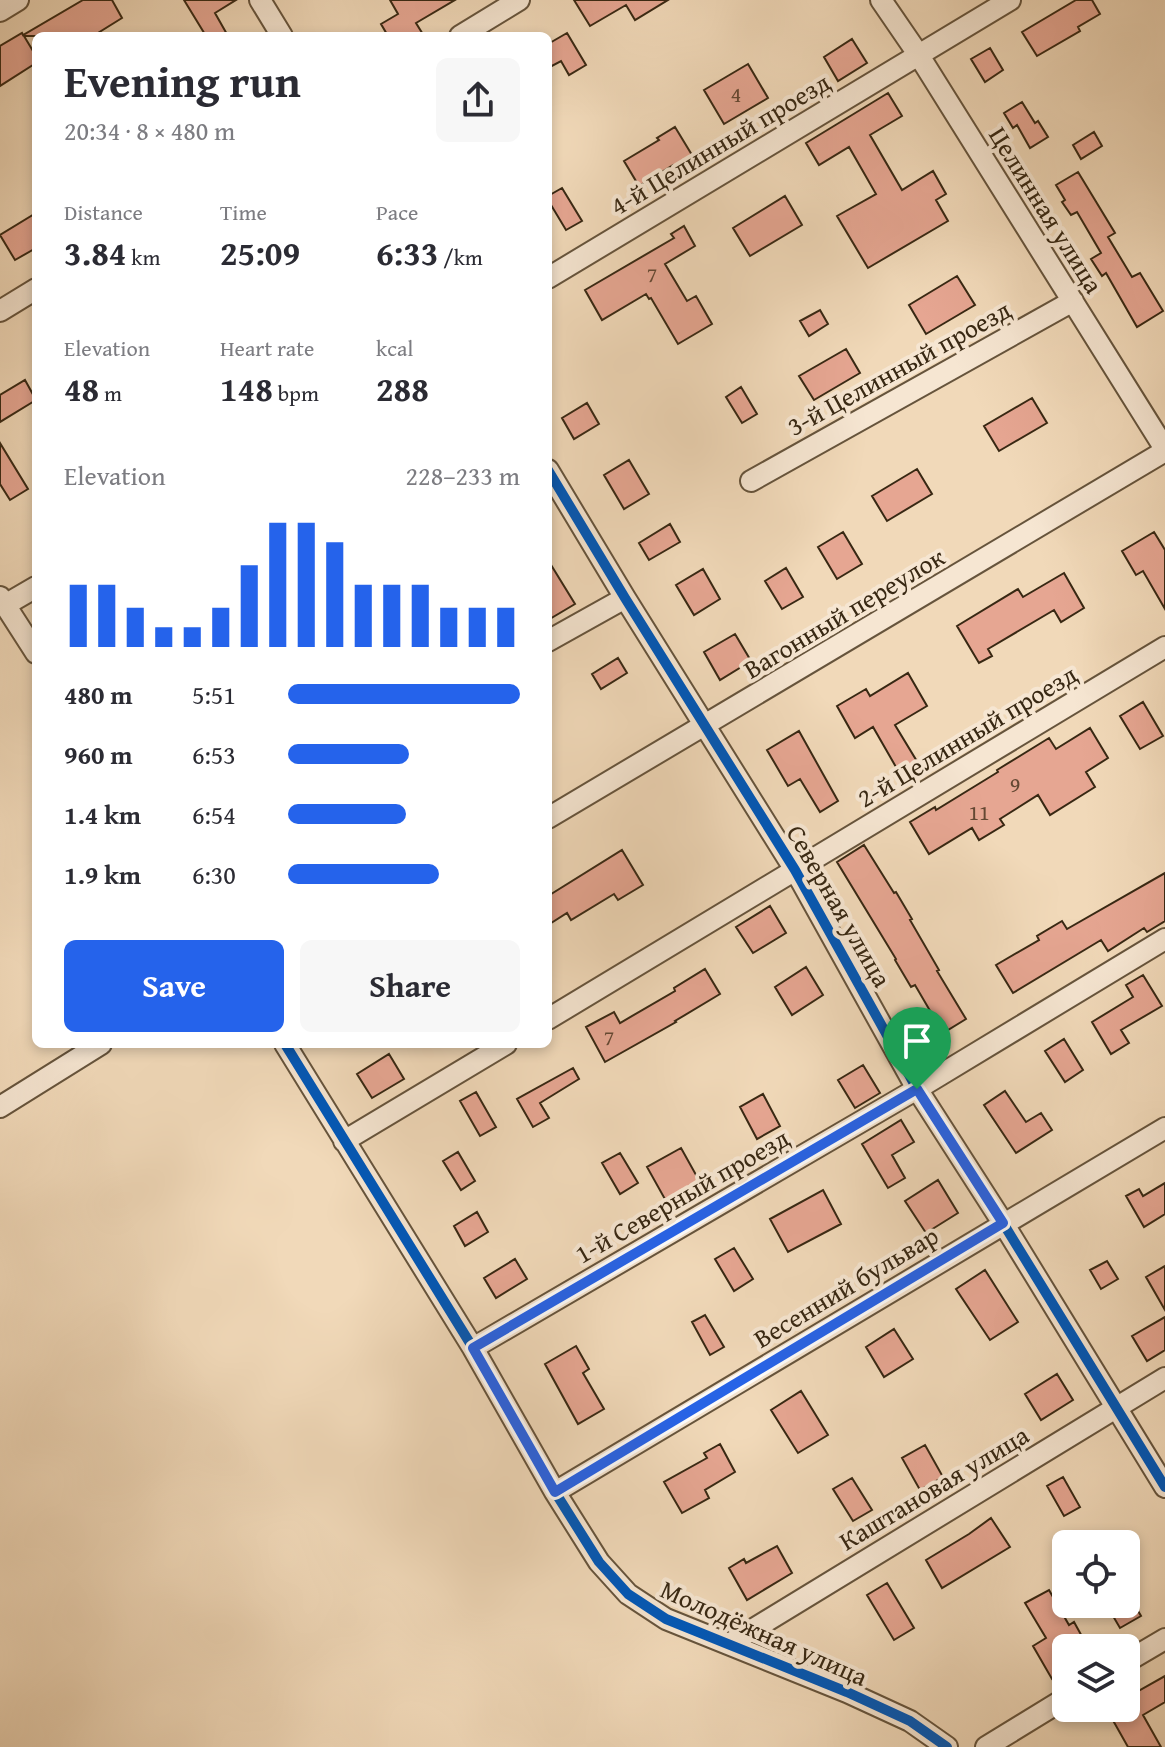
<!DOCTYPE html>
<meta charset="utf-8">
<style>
body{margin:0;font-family:"Gentium Book Plus",serif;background:#f7f7f7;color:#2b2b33;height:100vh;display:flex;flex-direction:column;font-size:30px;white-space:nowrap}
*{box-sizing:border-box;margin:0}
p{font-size:26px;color:#7c7c81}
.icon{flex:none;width:44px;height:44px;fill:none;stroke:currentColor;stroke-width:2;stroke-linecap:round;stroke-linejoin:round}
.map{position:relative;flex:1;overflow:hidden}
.details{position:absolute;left:32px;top:32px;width:520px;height:1016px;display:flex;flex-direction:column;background:#fff;border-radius:12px;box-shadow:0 4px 12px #0003}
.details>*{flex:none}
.controls{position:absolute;left:1052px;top:1530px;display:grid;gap:16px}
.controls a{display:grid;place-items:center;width:88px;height:88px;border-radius:12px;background:#fff;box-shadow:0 4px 12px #0003;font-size:40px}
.pin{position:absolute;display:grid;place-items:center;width:68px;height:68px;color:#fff;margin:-82px -34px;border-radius:50% 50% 50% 0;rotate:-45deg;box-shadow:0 0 8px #0007}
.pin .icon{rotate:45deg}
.round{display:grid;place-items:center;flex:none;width:84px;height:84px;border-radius:12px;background:#f7f7f7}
.head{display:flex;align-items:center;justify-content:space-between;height:136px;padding:0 32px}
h1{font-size:44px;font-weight:600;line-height:60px}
.figures{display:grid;grid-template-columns:repeat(3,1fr);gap:12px;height:136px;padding:8px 32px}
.figures div{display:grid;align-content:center}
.figures b{font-size:34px;font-weight:600}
.figures small{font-size:22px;font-weight:400}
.figures p{font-size:22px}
.chart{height:224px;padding:16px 32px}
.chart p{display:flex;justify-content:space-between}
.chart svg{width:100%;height:144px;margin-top:8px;stroke:#2563eb;stroke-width:6}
.button{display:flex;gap:16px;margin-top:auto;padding:16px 32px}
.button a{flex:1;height:92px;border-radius:12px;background:#2563eb;color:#fff;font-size:32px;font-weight:600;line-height:92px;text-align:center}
.button a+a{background:#f7f7f7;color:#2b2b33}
ul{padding:0 32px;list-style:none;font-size:26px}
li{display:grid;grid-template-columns:128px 96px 1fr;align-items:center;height:60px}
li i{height:20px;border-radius:10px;background:#2563eb}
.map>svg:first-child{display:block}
</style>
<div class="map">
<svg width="1165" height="1747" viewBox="0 0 1165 1747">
<rect width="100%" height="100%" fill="#f1d9b9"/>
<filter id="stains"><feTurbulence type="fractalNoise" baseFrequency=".0025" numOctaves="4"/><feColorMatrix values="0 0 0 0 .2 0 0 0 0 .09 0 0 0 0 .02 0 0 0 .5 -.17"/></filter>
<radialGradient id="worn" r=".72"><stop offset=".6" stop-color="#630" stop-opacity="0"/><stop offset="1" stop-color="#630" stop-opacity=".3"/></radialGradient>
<!-- building -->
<path fill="#e6a692" stroke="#382813" stroke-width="2" d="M83 0H112L122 18 93 36H24L36 56V63L0 86V46L22 33 23 35Z
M184 0H236L215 13 228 36H206Z
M390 0H455L416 23 424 36H388L381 24 398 14Z
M574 0H668L635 20 626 5 590 26Z
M1076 0H1092L1100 14 1078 27 1080 31 1037 56 1022 32Z
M567 33 586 65 569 75 561 61 548 68V44Z
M852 39 867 63 838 81 824 57Z
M990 48 1003 70 985 82 971 59Z
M748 64 768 98 724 124 704 90Z
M888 93 902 116 870 135 902 190 933 171 946 194 936 200 948 221 868 268 837 216 876 194 849 147 819 165 806 143Z
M1022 102 1035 123 1038 121 1048 137 1030 148 1017 125 1013 128 1004 113Z
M675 127 695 160 677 171 673 165 639 186 624 161 659 140 657 138Z
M1094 132 1102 146 1081 159 1073 145Z
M1078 172 1115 233 1108 237 1132 277 1140 273 1163 311 1137 327 1106 273 1102 276 1091 259 1101 253 1077 212 1071 215 1062 202 1065 200 1056 185Z
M562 188 582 221 566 230 548 200V196Z
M785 196 802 225 750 256 733 228Z
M36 213V248L15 260 0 235Z
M684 226 695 246 665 264 687 301 696 296 712 324 678 344 651 298 649 299 646 294 602 320 585 290 674 238 671 234Z
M957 276 975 305 926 334 909 305Z
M820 310 828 324 809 336 800 321Z
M846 349 860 373 814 400 799 376Z
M25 380 36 400 0 422V395Z
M741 387 757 414 742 423 726 397Z
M1032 398 1047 423 999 451 984 426Z
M587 403 599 424 574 439 562 418Z
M0 443 28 489 10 500 0 484Z
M629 460 649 494 624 509 604 475Z
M917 469 932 494 887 521 872 496Z
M670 524 680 542 649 560 639 543Z
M843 532 862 564 837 579 818 547Z
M1154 532 1165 550V609L1143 571 1136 575 1122 551Z
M548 560 575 604 548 620Z
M786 568 803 597 782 609 765 581Z
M703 569 720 599 694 615 676 585Z
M1064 573 1084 608 1061 622 1054 610 988 649 992 656 979 663 957 626 1018 589 1023 597Z
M735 634 751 661 720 680 704 652Z
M618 658 627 673 601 689 592 674Z
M908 673 927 706 895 725 918 763 900 774 873 727 855 738 837 706 866 689 870 696Z
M1143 702 1163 736 1140 749 1120 716Z
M1090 728 1108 758 1086 772 1095 787 1050 815 1038 795 1000 819 1004 825 979 840 972 828 929 854 910 822 935 807 936 810 998 772 997 770 1049 738 1056 749Z
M799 731 838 801 820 812 800 779 788 786 767 750Z
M864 845 894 893 896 892 912 919 910 920 939 970 937 971 966 1019 943 1033 915 985 911 987 895 960 896 959 837 862Z
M622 850 643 885 618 900 614 894 571 920 567 913 548 925V896Z
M1165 873V921L1147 932 1144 928 1108 951 1101 940 1013 993 996 965 1039 940 1037 936 1062 921 1067 929Z
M770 906 786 933 753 953 736 927Z
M806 967 823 995 792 1015 775 987Z
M705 969 720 994 675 1021 676 1022 605 1062 586 1027 614 1012 620 1023 675 991 674 988Z
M1143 975 1162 1006 1121 1030 1129 1043 1111 1054 1092 1022 1133 997 1126 985Z
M1064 1039 1083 1070 1065 1082 1045 1051Z
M389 1054 404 1079 372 1098 357 1074Z
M863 1065 880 1093 855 1108 838 1080Z
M573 1068 579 1079 540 1103 549 1118 533 1127 517 1099Z
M1005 1091 1026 1122 1041 1113 1052 1130 1016 1153 984 1105Z
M476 1092 496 1127 480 1136 460 1101Z
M763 1094 780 1126 757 1139 740 1107Z
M901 1120 914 1142 892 1155 905 1178 888 1188 862 1144Z
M681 1148 700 1182 666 1201 647 1167Z
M458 1152 475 1181 461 1190 443 1161Z
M620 1153 638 1183 620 1194 602 1163Z
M938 1180 958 1213 926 1233 905 1201Z
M1165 1183V1214L1144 1227 1126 1196 1139 1189 1143 1196Z
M823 1190 841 1224 788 1252 770 1219Z
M477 1212 488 1232 465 1246 454 1226Z
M734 1248 753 1279 734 1291 715 1259Z
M515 1259 527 1279 496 1298 484 1278Z
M1107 1261 1118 1279 1101 1289 1090 1270Z
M1165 1266V1310L1146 1277Z
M985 1270 1018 1322 990 1340 956 1289Z
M705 1315 724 1347 710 1355 692 1322Z
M1165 1317V1350L1147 1361 1132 1336Z
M894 1329 913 1359 884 1377 866 1347Z
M576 1346 589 1369 583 1373 604 1409 578 1424 545 1364Z
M1057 1374 1073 1400 1041 1420 1025 1394Z
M801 1391 828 1435 798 1453 771 1410Z
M720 1444 735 1472 705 1490 709 1498 682 1513 664 1482 707 1458 704 1453Z
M925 1445 943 1477 920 1490 902 1458Z
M1063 1477 1080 1507 1064 1516 1047 1486Z
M852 1478 872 1510 853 1521 833 1489Z
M991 1518 1010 1547 942 1588 926 1560 969 1534Z
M777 1546 792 1573 747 1600 729 1568 744 1559 746 1563Z
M887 1583 914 1628 894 1640 867 1595Z
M1049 1590 1069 1625 1074 1622 1084 1640 1070 1648H1066V1671L1052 1679 1033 1646 1046 1638 1025 1603Z
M1106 1604H1134L1141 1616 1120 1628Z
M1165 1676V1702L1143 1715 1161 1747H1128L1106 1708H1126V1698Z"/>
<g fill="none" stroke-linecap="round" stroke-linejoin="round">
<defs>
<path id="minor" d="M260 0 282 36
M881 0 918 54 1165 449
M0 11 18 0
M460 36 519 0
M548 278 1010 0
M0 311 36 289
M548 470 625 598 795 870 917 1089 1003 1223 1165 1487
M751 481 1073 301
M0 597 36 653
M5 605 36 587
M548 641 625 598
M548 818 1165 451
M548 1019 1165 647
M285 1044 473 1348 555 1492 599 1562 628 1594 666 1619 847 1692 910 1721 947 1747
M0 1107 101 1044
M344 1141 506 1044
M473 1348 917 1089 1165 939
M555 1492 1165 1128
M729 1644 1165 1378
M1126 1662 1165 1639
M986 1747 1066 1698"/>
</defs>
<!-- minor casing -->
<use href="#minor" stroke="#66543c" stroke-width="24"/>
<!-- minor -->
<use href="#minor" stroke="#f6e6d2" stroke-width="20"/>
<defs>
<path id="cycleway" d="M548 470 625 598 795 870 917 1089 1003 1223 1165 1487
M285 1044 473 1348 555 1492 599 1562 628 1594 666 1619 847 1692 910 1721 947 1747"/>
</defs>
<!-- cycleway casing -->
<use href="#cycleway" stroke="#f6e6d2" stroke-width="15"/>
<!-- cycleway -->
<use href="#cycleway" stroke="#0057b8" stroke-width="10"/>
</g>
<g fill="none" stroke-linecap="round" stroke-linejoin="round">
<defs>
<path id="route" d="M917 1089 1003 1223 555 1492 473 1348Z"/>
</defs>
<!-- route casing -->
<use href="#route" stroke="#fff" stroke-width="16"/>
<!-- route -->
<use href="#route" stroke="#2563eb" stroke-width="10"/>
</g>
<g text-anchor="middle" stroke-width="8" stroke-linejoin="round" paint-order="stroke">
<!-- number labels -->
<g font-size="22" fill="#644833">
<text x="736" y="102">4</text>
<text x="652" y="282">7</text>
<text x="1015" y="792">9</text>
<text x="979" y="820">11</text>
<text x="609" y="1045">7</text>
</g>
<!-- street labels -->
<g font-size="26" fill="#382813" stroke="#f6e6d2">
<text transform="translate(720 144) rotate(-31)" y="9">4-й Целинный проезд</text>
<text transform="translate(1046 210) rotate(58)" y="9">Целинная улица</text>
<text transform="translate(899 368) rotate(-29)" y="9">3-й Целинный проезд</text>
<text transform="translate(844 613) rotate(-31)" y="9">Вагонный переулок</text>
<text transform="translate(967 736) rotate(-31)" y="9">2-й Целинный проезд</text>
<text transform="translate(839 906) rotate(60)" y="9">Северная улица</text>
<text transform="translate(682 1196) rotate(-30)" y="9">1-й Северный проезд</text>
<text transform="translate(846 1287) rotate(-31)" y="9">Весенний бульвар</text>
<text transform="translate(934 1488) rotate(-31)" y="9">Каштановая улица</text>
<text transform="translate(764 1633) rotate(24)" y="9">Молодёжная улица</text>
</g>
</g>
<rect width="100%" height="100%" filter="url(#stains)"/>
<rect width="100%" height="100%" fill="url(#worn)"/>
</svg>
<div class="controls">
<a><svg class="icon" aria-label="locate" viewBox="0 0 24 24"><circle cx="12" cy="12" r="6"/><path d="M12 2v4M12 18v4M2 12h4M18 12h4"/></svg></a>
<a><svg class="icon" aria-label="layers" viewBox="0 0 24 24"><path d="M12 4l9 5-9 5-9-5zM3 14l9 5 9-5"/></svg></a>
</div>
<div class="pin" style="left:917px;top:1089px;background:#1e9e55"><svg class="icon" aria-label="arrive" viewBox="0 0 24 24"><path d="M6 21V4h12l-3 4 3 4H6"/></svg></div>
<section class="details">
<div class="head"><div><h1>Evening run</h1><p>20:34 · 8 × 480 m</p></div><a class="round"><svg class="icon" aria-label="share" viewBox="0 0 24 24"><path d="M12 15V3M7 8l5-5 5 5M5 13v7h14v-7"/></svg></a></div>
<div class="figures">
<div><p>Distance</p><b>3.84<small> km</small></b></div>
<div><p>Time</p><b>25:09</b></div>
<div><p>Pace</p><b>6:33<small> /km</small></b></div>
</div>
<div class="figures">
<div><p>Elevation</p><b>48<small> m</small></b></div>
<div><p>Heart rate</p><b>148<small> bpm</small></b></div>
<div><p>kcal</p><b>288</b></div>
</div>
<div class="chart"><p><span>Elevation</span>228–233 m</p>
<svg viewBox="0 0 160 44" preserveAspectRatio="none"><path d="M5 44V25M15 44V25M25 44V32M35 44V38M45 44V38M55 44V32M65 44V19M75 44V6M85 44V6M95 44V12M105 44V25M115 44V25M125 44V25M135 44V32M145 44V32M155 44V32"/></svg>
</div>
<ul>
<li><b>480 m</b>5:51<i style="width:100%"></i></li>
<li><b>960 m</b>6:53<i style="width:52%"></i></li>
<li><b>1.4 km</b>6:54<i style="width:51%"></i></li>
<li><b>1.9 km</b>6:30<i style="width:65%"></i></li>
</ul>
<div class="button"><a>Save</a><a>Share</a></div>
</section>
</div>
